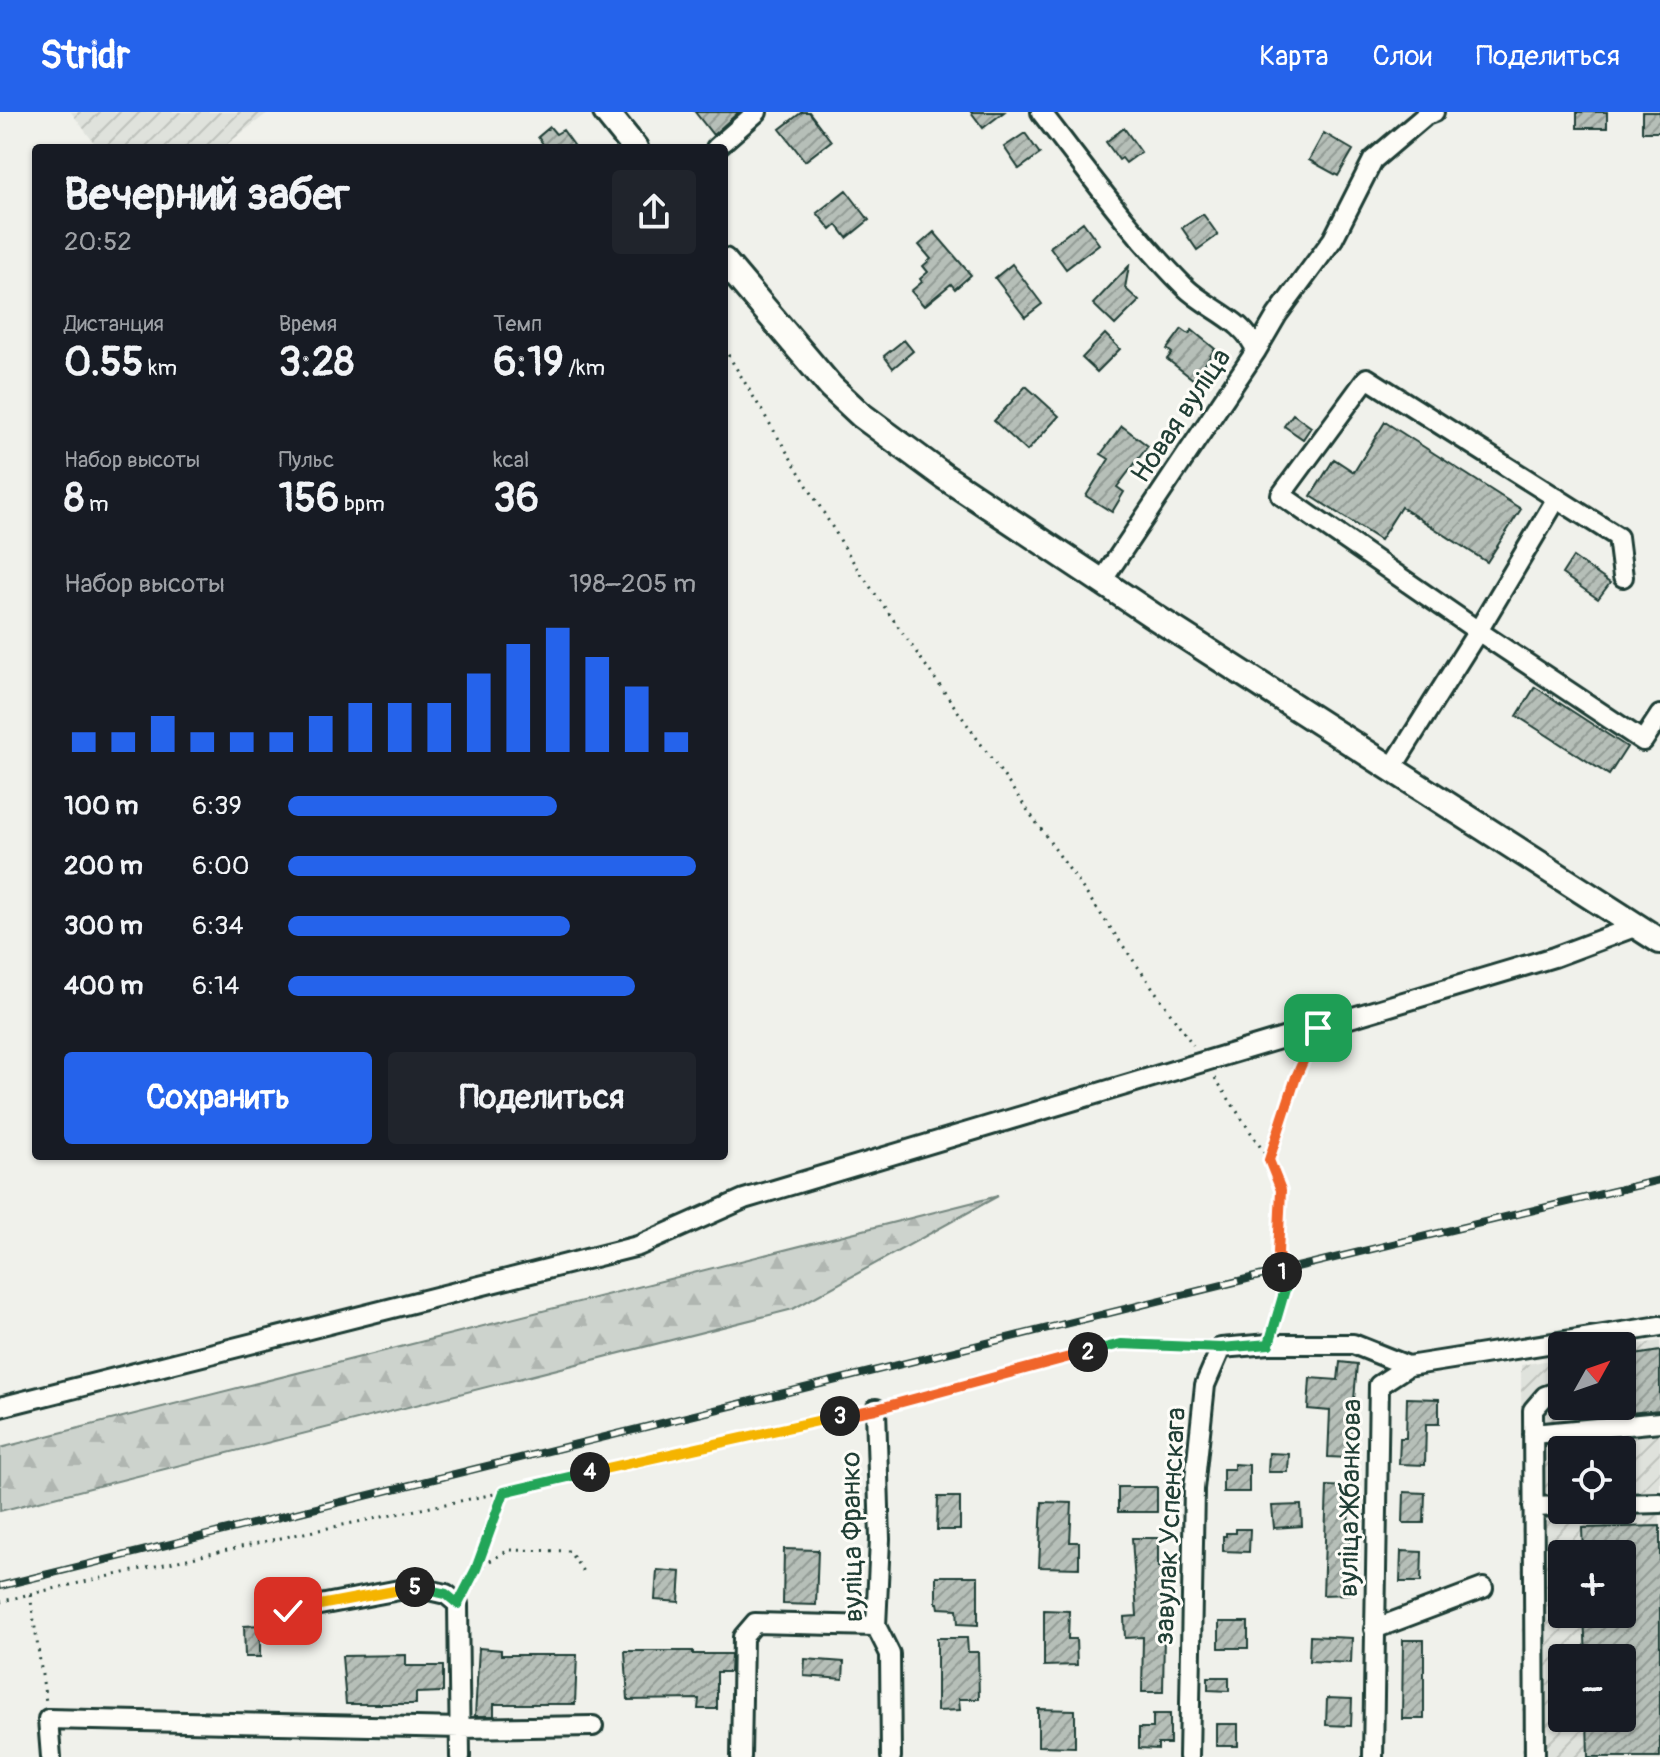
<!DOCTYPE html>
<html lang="ru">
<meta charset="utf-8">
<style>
body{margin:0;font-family:Pangolin,sans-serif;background:#20242c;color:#f1f3f6;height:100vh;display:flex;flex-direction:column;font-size:30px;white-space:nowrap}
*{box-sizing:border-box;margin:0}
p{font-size:26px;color:#9ea1a6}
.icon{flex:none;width:44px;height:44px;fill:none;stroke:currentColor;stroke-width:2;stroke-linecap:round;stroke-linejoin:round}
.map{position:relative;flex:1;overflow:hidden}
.side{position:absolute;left:32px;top:32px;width:696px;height:1016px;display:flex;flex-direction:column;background:#171b24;border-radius:8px;box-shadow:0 2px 6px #0004}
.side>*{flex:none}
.needle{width:52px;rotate:50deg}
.controls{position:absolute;left:1548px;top:1220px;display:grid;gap:16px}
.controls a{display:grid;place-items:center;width:88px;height:88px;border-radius:8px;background:#171b24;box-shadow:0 2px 6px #0004;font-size:40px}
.pin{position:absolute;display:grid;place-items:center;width:68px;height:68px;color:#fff;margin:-34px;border-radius:16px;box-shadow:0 4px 12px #0006}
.km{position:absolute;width:40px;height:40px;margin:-20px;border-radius:50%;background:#222;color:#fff;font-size:22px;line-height:40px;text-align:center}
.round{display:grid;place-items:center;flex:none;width:84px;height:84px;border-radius:8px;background:#20242c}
.head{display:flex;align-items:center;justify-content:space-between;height:136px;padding:0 32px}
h1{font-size:44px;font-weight:700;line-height:60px}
.stats{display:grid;grid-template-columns:repeat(3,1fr);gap:12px;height:136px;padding:8px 32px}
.stats div{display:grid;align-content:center}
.stats b{font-size:40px;font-weight:700}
.stats small{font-size:22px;font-weight:400}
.stats p{font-size:22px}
.chart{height:224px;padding:16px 32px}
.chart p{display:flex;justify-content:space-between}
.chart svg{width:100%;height:144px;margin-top:8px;stroke:#2563eb;stroke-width:6}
.cta{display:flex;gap:16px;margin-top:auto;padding:16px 32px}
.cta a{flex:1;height:92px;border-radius:8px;background:#2563eb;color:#fff;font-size:32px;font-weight:700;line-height:92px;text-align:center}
.cta a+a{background:#20242c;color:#f1f3f6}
ul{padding:0 32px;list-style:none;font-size:26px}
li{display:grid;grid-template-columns:128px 96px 1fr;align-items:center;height:60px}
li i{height:20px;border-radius:10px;background:#2563eb}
header{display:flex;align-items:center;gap:48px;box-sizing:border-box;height:112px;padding:0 40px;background:#2563eb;color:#fff}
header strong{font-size:38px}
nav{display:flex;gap:44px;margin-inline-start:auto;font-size:28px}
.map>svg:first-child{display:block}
</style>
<header>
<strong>Stridr</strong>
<nav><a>Карта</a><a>Слои</a><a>Поделиться</a></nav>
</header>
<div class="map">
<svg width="1660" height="1645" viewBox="0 0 1660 1645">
<defs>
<pattern id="industrial-furrows" width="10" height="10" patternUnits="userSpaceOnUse" patternTransform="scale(2)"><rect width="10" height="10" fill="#dfe2dc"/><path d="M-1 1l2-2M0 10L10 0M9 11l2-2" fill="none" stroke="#bfc3bd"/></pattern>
<pattern id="forest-firs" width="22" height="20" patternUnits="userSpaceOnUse" patternTransform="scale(2)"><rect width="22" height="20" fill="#cdd3cd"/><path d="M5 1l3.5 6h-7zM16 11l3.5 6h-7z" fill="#b0b6b1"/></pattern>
<pattern id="building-hatch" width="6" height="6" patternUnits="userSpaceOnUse" patternTransform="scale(2)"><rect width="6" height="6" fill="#b6bfb8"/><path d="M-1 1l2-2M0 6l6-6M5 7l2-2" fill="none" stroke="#939c96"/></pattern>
</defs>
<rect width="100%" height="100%" fill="#f0f1eb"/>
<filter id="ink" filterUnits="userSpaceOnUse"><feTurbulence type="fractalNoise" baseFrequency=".0125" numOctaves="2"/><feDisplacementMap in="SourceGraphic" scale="16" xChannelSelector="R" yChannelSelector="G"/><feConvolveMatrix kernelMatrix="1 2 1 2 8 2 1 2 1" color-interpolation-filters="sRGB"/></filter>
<g filter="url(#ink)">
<!-- industrial -->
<path fill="url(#industrial-furrows)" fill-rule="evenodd" d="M71 0H269L222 36H98Z
M1660 1229V1645H1522L1521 1253 1562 1246V1294H1622V1235ZM1562 1338H1622V1398H1562ZM1562 1442H1622V1502H1562ZM1562 1546H1622V1606H1562Z"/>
<!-- forest -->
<path fill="url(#forest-firs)" stroke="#768880" stroke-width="2" d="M998 1084 793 1197 0 1399V1336Z"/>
<!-- building -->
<path fill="url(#building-hatch)" stroke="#1f3d34" stroke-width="2" d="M695 0H739L713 23Z
M802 0H809L831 29 805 49 780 17Z
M971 0H1004L983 16Z
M1577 0H1607V16H1577Z
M1642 0H1660V20H1642Z
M550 15 556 22 563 18 576 36H538L543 32 538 25Z
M1124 16 1141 40 1126 51 1122 46 1119 48 1106 30Z
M1025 21 1040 42 1019 57 1004 35Z
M1324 21 1353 38 1338 64 1309 48Z
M846 78 869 108 847 126 837 113 831 118 817 101Z
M1203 102 1218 123 1197 138 1182 116Z
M1083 110 1099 132 1066 157 1050 135Z
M934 120 971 163 955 177 951 172 924 194 911 179 922 170 920 167 928 160 923 154 931 147 919 133Z
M1012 152 1042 192 1025 205 995 166Z
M1129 154 1125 176 1139 189 1115 213 1093 192Z
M1182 217 1189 222 1192 218 1215 237 1194 268 1167 247 1172 241 1167 237Z
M1105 222 1120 237 1097 260 1082 246Z
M904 228 913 239 893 256 884 244Z
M1026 274 1059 304 1027 339 994 309Z
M1293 302 1311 315 1303 327 1284 314Z
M1385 310 1521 397 1487 450 1401 395 1380 428 1311 384 1334 347 1354 360Z
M1122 314 1148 334 1117 375 1124 380 1112 400 1086 384 1109 347 1101 342Z
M1573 445 1610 471 1598 487 1562 462Z
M1535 575 1627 635 1609 663 1517 604Z
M1660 1239V1298L1587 1305 1586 1294H1622V1245Z
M1340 1250 1357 1252 1353 1300H1351L1350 1346 1328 1345 1330 1299 1308 1297 1310 1266 1338 1268Z
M1407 1286 1439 1287V1312H1426L1425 1353 1399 1352 1400 1326H1406Z
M1269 1341 1289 1342 1288 1360H1268Z
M1234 1352 1249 1353V1380H1223V1357H1234Z
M1327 1374 1348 1375 1350 1482 1323 1483Z
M1118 1375H1157V1400H1118Z
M1404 1380 1425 1381 1424 1411H1403Z
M938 1385H960V1418H937Z
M1042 1390 1072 1391 1070 1430H1079V1456L1039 1455Z
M1301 1393 1302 1414 1274 1416 1272 1394Z
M1660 1414V1645H1588L1587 1606H1622V1546H1586L1584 1502H1622V1442H1583L1582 1416Z
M1236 1417H1250L1249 1440 1223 1439V1424H1226V1421H1236Z
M1132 1426H1158V1455H1169L1170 1470H1160L1162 1507H1170V1522H1164L1163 1580H1142L1143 1525 1125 1526 1124 1505 1137 1504Z
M784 1437 818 1438 816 1493 783 1492Z
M1401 1439 1422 1440 1421 1470H1400Z
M657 1458 681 1460 679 1490 655 1488Z
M936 1464H978V1513L958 1512 957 1497 939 1496 938 1491H936Z
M1044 1498 1069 1499 1068 1527H1076L1077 1553 1044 1554Z
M1219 1510H1248V1536H1219Z
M260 1513V1545H245L244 1514Z
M1310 1524 1352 1526 1351 1551 1309 1549Z
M937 1526H967L968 1540H978L979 1587H959L960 1598 937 1599Z
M1403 1528H1424V1607H1402Z
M479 1536 501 1538V1543H577L575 1592H494V1604H475Z
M625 1539H693V1542H731L730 1560H717V1597H698L699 1587 628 1588Z
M406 1543V1554H443V1580L416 1581V1592H346L342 1544Z
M805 1547 844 1550 843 1567 804 1564Z
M1208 1565H1229V1579L1208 1578Z
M1327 1586 1352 1587 1351 1614 1326 1613Z
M1038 1597 1075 1598V1635L1038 1634Z
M1153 1602H1170V1632H1158V1637L1139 1636V1616H1153Z
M1216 1612H1238V1634H1216Z"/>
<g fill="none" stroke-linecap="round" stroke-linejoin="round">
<defs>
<path id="minor" d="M1041 0C1087 59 1132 122 1185 175 1207 197 1246 208 1256 239L1102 469
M716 36 757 0
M1256 239 1277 203 1333 127 1373 48 1426 3 1434 0
M1557 386 1478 519 1281 383 1367 266 1618 425 1623 465
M1392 656 1478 519 1643 629 1660 603
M0 1295 638 1134 744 1087 1554 845 1637 814
M876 1297 880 1427 876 1514 890 1542 891 1645
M1533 1322 1660 1310
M1622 1392 1660 1391
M1533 1395 1562 1394
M288 1499 415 1475 446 1482 458 1492 460 1645
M1374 1517 1483 1476
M51 1645 48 1607 461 1616 593 1614
M741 1645 743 1525 755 1511 876 1514
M1189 1645 1194 1377 1205 1273 1221 1236 1269 1232H1353L1408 1254
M1373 1645 1379 1273 1408 1254 1660 1214
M1535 1645 1533 1298 1545 1284 1562 1278"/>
<path id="major" d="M606 0 635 36
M724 149 831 275 861 303 945 365 1155 505 1660 829"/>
</defs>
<!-- minor casing -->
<use href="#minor" stroke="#1f3d34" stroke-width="24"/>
<!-- major casing -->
<use href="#major" stroke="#1f3d34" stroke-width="30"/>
<!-- path -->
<path stroke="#1f3d34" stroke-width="3" stroke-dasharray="2 6" stroke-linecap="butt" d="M724 236 857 456 1193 933
M1215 966 1269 1048 1281 1078 1278 1141 1286 1174 1271 1216
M1269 1048 1296 965 1308 938
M893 1293 1121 1232 1202 1234
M476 1457 509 1438 569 1439 584 1461
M466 1478 476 1457 503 1381
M30 1482 299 1422 504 1380 782 1315 859 1301
M0 1490 30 1482 46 1590"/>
<!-- minor -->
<use href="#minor" stroke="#fdfcf7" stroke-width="18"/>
<!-- major -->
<use href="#major" stroke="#fdfcf7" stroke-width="24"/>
<defs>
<path id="rail" d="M0 1474 1255 1165 1660 1068"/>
</defs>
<!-- rail casing -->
<use href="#rail" stroke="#1f3d34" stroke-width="8"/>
<!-- rail -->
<use href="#rail" stroke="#fdfcf7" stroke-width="5" stroke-dasharray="15" stroke-linecap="butt"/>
</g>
</g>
<g fill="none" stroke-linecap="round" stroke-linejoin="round" filter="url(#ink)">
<defs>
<path id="split-1" d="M1282 1160 1278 1141 1281 1078 1269 1048 1296 965 1318 916"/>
<path id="split-2" d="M1088 1240 1121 1232 1221 1236 1269 1232 1286 1174 1282 1160"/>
<path id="split-3" d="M840 1304 876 1297 1088 1240"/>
<path id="split-4" d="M590 1360 840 1304"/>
<path id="split-5" d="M415 1475 446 1482 458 1492 476 1457 504 1380 590 1360"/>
<path id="split-6" d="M288 1499 415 1475"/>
</defs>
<!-- split-1 casing -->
<use href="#split-1" stroke="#fff" stroke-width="16"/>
<!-- split-2 casing -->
<use href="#split-2" stroke="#fff" stroke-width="16"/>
<!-- split-3 casing -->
<use href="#split-3" stroke="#fff" stroke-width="16"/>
<!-- split-4 casing -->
<use href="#split-4" stroke="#fff" stroke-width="16"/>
<!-- split-5 casing -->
<use href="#split-5" stroke="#fff" stroke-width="16"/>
<!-- split-6 casing -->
<use href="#split-6" stroke="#fff" stroke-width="16"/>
<!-- split-1 -->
<use href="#split-1" stroke="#f0652b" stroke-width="10"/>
<!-- split-2 -->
<use href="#split-2" stroke="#22a559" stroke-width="10"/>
<!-- split-3 -->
<use href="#split-3" stroke="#f0652b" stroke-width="10"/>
<!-- split-4 -->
<use href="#split-4" stroke="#f5b400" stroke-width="10"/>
<!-- split-5 -->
<use href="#split-5" stroke="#22a559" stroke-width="10"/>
<!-- split-6 -->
<use href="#split-6" stroke="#f5b400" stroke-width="10"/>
</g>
<g text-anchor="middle" stroke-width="6" stroke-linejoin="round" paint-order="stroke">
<!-- street labels -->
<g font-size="28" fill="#1f3d34" stroke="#fdfcf7">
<text transform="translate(1180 303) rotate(-56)" y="10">Новая вуліца</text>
<text transform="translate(1349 1386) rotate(-89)" y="10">вуліца Жбанкова</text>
<text transform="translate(1169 1414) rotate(-87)" y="10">завулак Успенскага</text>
<text transform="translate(851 1425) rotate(-91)" y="10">вуліца Франко</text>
</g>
</g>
</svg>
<div class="controls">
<a><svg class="needle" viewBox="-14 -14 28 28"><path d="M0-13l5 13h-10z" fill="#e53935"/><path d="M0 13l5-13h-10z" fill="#9ea1a6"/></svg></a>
<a><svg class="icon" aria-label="locate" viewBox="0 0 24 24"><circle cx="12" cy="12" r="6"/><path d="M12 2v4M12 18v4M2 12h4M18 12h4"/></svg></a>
<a>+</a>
<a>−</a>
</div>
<div class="pin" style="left:1318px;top:916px;background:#1e9e55"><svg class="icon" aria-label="arrive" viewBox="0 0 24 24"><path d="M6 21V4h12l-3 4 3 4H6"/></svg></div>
<div class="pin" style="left:288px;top:1499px;background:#d93025"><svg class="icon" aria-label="check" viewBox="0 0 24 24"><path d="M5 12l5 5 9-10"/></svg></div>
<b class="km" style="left:1282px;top:1160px">1</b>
<b class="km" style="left:1088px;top:1240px">2</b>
<b class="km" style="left:840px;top:1304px">3</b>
<b class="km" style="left:590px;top:1360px">4</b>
<b class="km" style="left:415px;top:1475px">5</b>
<section class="side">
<div class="head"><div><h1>Вечерний забег</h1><p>20:52</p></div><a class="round"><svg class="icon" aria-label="share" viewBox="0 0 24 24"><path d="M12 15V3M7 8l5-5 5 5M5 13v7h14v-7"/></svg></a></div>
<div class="stats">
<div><p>Дистанция</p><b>0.55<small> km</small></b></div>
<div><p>Время</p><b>3:28</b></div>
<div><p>Темп</p><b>6:19<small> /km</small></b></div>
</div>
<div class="stats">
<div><p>Набор высоты</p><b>8<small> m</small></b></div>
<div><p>Пульс</p><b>156<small> bpm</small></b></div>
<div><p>kcal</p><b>36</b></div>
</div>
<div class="chart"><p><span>Набор высоты</span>198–205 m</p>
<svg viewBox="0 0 160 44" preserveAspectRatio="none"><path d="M5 44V38M15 44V38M25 44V33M35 44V38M45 44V38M55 44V38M65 44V33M75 44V29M85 44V29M95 44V29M105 44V20M115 44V11M125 44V6M135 44V15M145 44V24M155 44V38"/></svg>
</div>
<ul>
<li><b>100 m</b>6:39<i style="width:66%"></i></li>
<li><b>200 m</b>6:00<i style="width:100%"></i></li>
<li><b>300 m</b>6:34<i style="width:69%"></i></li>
<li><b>400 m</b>6:14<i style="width:85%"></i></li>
</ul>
<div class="cta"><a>Сохранить</a><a>Поделиться</a></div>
</section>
</div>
